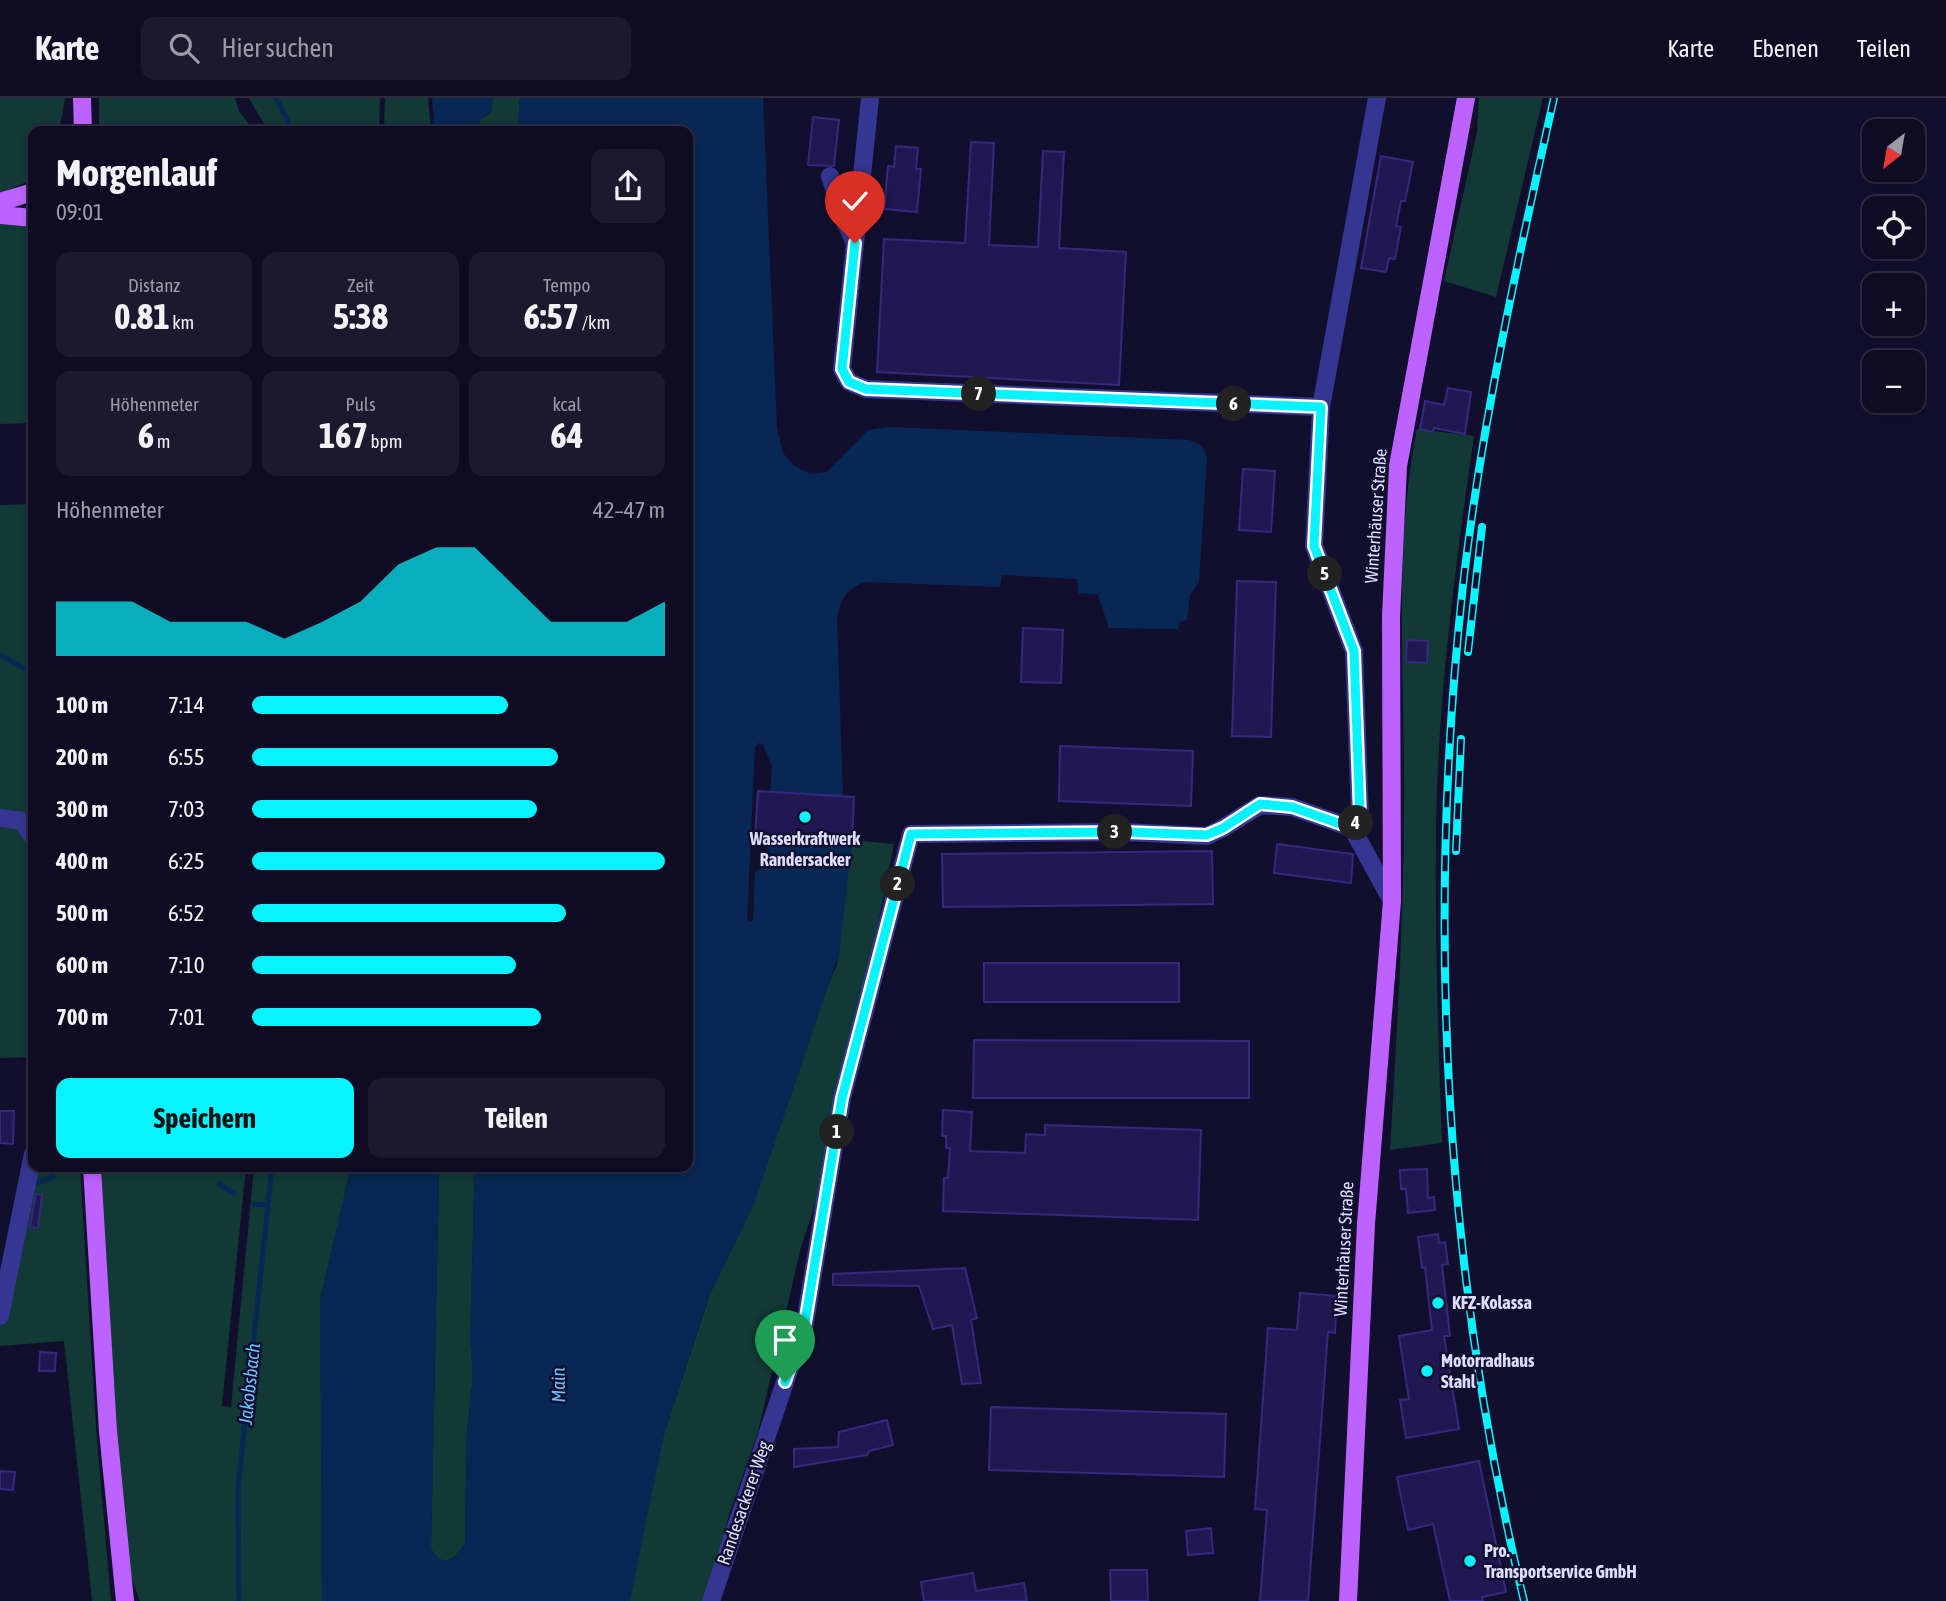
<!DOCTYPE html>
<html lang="de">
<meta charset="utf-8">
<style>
body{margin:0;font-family:"Asap Condensed",sans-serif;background:#1c192f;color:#f1f3f6;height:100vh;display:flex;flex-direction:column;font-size:26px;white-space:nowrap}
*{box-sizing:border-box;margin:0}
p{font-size:23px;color:#9b9ba5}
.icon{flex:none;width:38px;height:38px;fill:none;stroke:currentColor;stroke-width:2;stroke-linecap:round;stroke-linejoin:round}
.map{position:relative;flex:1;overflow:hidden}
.drawer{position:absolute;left:28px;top:28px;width:665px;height:1046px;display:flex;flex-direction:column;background:#0e0b22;border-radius:14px;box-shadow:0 4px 10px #0003,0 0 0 2px #2e2b40}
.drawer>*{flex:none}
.needle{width:46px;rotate:211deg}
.controls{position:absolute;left:1862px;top:21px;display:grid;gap:14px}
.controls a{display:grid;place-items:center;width:63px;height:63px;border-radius:14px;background:#0e0b22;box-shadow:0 4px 10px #0003,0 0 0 2px #2e2b40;font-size:35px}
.pin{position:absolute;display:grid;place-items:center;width:60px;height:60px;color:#fff;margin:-72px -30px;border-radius:50% 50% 50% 0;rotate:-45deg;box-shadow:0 0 7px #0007}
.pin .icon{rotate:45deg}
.km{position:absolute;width:35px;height:35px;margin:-18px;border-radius:50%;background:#222;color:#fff;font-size:19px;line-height:35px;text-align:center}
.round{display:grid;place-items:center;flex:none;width:74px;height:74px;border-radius:14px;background:#1c192f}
.headline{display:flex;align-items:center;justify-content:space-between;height:119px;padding:0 28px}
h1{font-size:38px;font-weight:700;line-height:52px}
.metrics{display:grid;grid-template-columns:repeat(3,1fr);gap:10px;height:119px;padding:7px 28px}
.metrics div{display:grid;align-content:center;border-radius:14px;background:#1c192f;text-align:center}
.metrics b{font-size:35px;font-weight:700}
.metrics small{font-size:19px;font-weight:400}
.metrics p{font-size:19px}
.chart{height:196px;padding:14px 28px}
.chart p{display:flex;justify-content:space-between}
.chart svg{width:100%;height:126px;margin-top:7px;fill:#08f3ff;opacity:.7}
.primary-button{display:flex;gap:14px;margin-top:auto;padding:14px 28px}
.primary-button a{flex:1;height:80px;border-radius:14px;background:#08f3ff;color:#111;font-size:28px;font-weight:700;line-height:80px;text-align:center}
.primary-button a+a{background:#1c192f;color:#f1f3f6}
ul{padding:0 28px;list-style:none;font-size:23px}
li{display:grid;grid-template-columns:112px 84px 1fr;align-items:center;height:52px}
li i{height:18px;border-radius:9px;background:#08f3ff}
header{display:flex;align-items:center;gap:42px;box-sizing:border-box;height:98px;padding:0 35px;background:#0e0b22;border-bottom:2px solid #2e2b40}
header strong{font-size:33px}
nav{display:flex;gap:38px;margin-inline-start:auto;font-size:24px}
.search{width:490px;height:63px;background:#1c192f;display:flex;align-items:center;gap:18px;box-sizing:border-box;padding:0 24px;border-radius:14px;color:#9b9ba5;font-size:26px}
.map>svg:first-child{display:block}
</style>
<header>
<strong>Karte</strong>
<div class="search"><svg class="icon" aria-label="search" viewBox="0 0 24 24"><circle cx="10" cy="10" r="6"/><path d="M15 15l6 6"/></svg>Hier suchen</div>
<nav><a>Karte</a><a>Ebenen</a><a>Teilen</a></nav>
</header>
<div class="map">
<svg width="1946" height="1503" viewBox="0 0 1946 1503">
<rect width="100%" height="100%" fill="#120f2e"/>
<!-- green -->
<path fill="#113935" d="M0 0H65L59 33H33V81L0 96Z
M99 0H235L239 13 254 33H99Z
M249 0H380L379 33H268Z
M385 0H428L431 33H384Z
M493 0H520L517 33H476L480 22 491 14Z
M1479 0H1543L1496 199 1444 183 1477 34Z
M0 126 33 129V325L0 326Z
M1417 331 1474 338C1455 470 1437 604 1436 738 1435 840 1438 943 1442 1045L1390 1052C1397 935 1404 819 1404 702 1405 581 1393 449 1417 331Z
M33 406V959L0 960V407Z
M852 742 894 746 833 1053 801 1149 758 1334 728 1420 710 1503H624L664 1336 708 1202 736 1077 787 981 837 866Z
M33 1069H80L96 1330 111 1503H92L64 1243 0 1248V1193Z
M101 1069H246L222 1308 231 1309 254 1069H351L320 1204 323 1503H140L131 1479 117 1344Z
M439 1069H475L470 1239 473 1278 467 1334 465 1445C456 1460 442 1473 431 1450Z"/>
<!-- water -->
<path fill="#072854" d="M432 0H493L491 14 480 22 476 33H435Z
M520 0H763L777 330 783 355 793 367 810 376 827 374 868 332 890 329 1189 342 1201 347 1207 359 1199 484 1190 497 1187 522 1180 524 1178 531 1109 530 1098 497 1078 495 1077 481 1002 477 1000 489 865 484C846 491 842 500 837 519L843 699 770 694 772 668 763 647 759 645 755 649 747 822 749 824 753 822 755 774 768 764 769 739 852 743 839 856 754 1106 708 1201 664 1336 630 1503H322L320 1205 351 1069H439L431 1450C442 1473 456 1460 465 1445L467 1334 473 1278 470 1239 475 1069H688V33H517Z"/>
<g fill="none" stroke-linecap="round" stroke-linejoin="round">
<!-- stream -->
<path stroke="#072854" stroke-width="5" d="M276 0 288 24V33
M0 557 33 575
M219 1086 234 1095
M31 1087 53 1079
M254 1106 268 1107
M239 1503 238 1390 272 1069"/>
</g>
<!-- building -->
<path fill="#211851" stroke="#352880" stroke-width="2" d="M813 19 839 22 834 68 808 67Z
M971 44 994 45 989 147 1038 149 1043 53 1064 54 1059 150 1126 154 1119 287 877 274 884 141 965 145Z
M896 48 918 50 916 71H921L917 114 884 111 888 68 894 69Z
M1381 58 1413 64 1405 103H1401L1396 128 1401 129 1395 161 1389 160 1386 174 1361 170Z
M1448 290 1471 294 1465 336 1434 330 1433 334 1420 331 1425 303 1444 307Z
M1243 371 1275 373 1271 434 1239 432Z
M1237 483 1276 484 1271 639 1232 638Z
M1023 530 1063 532 1061 585 1021 584Z
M1407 542 1428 543 1427 565 1406 564Z
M1060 648 1193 653 1191 708 1059 703Z
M758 693 854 699 852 743 755 738Z
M1277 746 1353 756 1351 785 1274 775Z
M1212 753 1213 806 943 809 942 756Z
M984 865H1179V904H984Z
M974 942 1249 943V1000H973Z
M943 1012 972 1014 970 1053 1025 1055 1026 1036 1045 1037V1027L1201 1032 1198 1122 943 1113 944 1080H948L950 1050H946V1038H942Z
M0 1013H14L13 1046 0 1045Z
M1427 1071 1428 1100 1434 1099 1435 1112 1408 1115 1406 1091H1401L1400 1072Z
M36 1096 42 1097 38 1130 30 1129Z
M1438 1136 1439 1145 1445 1144 1448 1166 1442 1167 1450 1238H1444L1459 1331 1406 1340 1400 1302 1409 1301 1399 1238 1432 1232 1425 1169 1422 1170 1418 1139Z
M965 1170 977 1220 971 1222 981 1285 962 1286 952 1227 933 1231 919 1188 833 1187V1176Z
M1300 1195 1337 1198 1335 1235 1328 1234 1308 1503H1260L1267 1412 1255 1411 1268 1230 1297 1232Z
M40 1254 56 1255 55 1273H39Z
M991 1309 1226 1316 1224 1379 989 1372Z
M887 1322 893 1347 869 1353 867 1357 794 1369V1351L838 1349 839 1334Z
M1479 1363 1506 1494 1482 1499 1483 1503H1450L1433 1426 1408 1432 1397 1379Z
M0 1373 15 1374 13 1392 0 1391Z
M1211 1430 1213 1455 1188 1457 1186 1433Z
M1110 1472H1147L1148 1503H1111Z
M973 1475 976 1493 1024 1485 1027 1503H924L921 1484Z"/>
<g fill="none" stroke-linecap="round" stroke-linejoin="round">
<!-- minor -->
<path stroke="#353692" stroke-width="18" d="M870 0 842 271 849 284 866 291 1321 309
M830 78 845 124 855 145
M0 720 22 723 33 739
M1352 730 1360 719 1354 553 1314 448 1321 309 1377 0
M0 1218 33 1056
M711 1503 805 1225 842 1000 911 736 1125 734 1207 738 1223 730 1260 707 1292 709 1352 730 1392 803"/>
<!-- major -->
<path stroke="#bc63ff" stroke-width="18" d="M82 0 83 33
M0 104 33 94
M0 117 33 120
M92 1069 108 1333 125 1503
M1348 1503 1366 1126 1392 803 1391 519 1398 368 1466 0"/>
<defs>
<path id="rail" d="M1468 554 1482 429
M1456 753 1461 641
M1524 1503C1444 1172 1426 826 1463 487 1482 323 1518 161 1554 0"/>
</defs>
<!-- rail casing -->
<use href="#rail" stroke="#08f3ff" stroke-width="8"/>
<!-- rail -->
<use href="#rail" stroke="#120f2e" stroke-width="5" stroke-dasharray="16" stroke-linecap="butt"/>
</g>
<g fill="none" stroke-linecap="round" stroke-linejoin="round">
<defs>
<path id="route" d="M785 1284 805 1225 842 1000 911 736 1125 734 1207 737 1223 730 1260 706 1292 709 1352 730 1360 719 1354 553 1314 448 1321 309 866 291 849 284 842 271 855 145"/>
</defs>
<!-- route casing -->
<use href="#route" stroke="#fff" stroke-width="14"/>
<!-- route -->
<use href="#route" stroke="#08f3ff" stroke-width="9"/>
</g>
<!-- markers -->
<g fill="#08f3ff" stroke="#120f2e" stroke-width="2.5">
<circle cx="805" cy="719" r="7"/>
<circle cx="1438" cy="1205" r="7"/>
<circle cx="1427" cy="1273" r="7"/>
<circle cx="1470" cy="1463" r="7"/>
</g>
<g text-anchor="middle" stroke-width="5" stroke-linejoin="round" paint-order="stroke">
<!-- street labels -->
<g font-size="18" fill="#dedcff" stroke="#120f2e">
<text transform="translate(1376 418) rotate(-86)" y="6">Winterhäuser Straße</text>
<text transform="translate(1344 1151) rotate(-87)" y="6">Winterhäuser Straße</text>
<text transform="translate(744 1405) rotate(-71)" y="6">Randesackerer Weg</text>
</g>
<!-- poi labels -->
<g font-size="18" font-weight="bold" fill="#dedcff" stroke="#120f2e" text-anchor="start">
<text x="805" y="747" text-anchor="middle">Wasserkraftwerk<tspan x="805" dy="21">Randersacker</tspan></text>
<text x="1452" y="1211">KFZ-Kolassa</text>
<text x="1441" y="1269">Motorradhaus<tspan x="1441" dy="21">Stahl</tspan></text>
<text x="1484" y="1459">Pro.<tspan x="1484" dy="21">Transportservice GmbH</tspan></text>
</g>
<!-- water labels -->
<g font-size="19" font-style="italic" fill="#6ac2ff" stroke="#120f2e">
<text transform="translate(249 1286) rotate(-84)" y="7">Jakobsbach</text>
<text transform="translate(558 1287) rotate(-91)" y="7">Main</text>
</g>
</g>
</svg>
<div class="controls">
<a><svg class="needle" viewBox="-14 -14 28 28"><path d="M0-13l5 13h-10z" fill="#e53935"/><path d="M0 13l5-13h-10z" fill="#9b9ba5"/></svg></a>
<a><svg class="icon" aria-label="locate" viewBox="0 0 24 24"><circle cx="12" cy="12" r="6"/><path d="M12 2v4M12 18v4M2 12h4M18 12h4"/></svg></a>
<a>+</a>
<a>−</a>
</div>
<div class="pin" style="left:785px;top:1284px;background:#1e9e55"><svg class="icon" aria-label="arrive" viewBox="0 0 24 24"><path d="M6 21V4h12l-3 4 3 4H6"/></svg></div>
<div class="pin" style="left:855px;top:145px;background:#d93025"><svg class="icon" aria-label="check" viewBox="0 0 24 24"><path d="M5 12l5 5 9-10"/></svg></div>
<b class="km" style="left:837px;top:1034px">1</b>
<b class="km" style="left:898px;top:786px">2</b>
<b class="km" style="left:1115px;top:734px">3</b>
<b class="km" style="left:1356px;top:725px">4</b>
<b class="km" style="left:1325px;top:476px">5</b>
<b class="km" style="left:1234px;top:306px">6</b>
<b class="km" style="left:979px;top:296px">7</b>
<section class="drawer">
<div class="headline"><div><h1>Morgenlauf</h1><p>09:01</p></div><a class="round"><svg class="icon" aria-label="share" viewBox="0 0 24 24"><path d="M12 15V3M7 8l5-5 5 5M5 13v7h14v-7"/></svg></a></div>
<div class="metrics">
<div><p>Distanz</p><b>0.81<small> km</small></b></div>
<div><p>Zeit</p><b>5:38</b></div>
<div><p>Tempo</p><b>6:57<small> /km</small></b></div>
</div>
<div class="metrics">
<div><p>Höhenmeter</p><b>6<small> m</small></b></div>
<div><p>Puls</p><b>167<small> bpm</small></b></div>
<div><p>kcal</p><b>64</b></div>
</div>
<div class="chart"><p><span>Höhenmeter</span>42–47 m</p>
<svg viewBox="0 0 160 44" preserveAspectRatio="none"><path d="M0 44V25L10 25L20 25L30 32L40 32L50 32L60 38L70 32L80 25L90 12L100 6L110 6L120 19L130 32L140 32L150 32L160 25V44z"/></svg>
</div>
<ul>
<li><b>100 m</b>7:14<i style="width:62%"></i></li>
<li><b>200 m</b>6:55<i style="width:74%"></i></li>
<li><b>300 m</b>7:03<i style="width:69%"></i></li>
<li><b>400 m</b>6:25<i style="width:100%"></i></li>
<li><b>500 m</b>6:52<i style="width:76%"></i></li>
<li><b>600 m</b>7:10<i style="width:64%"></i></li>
<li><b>700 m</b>7:01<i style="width:70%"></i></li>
</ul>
<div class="primary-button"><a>Speichern</a><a>Teilen</a></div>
</section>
</div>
